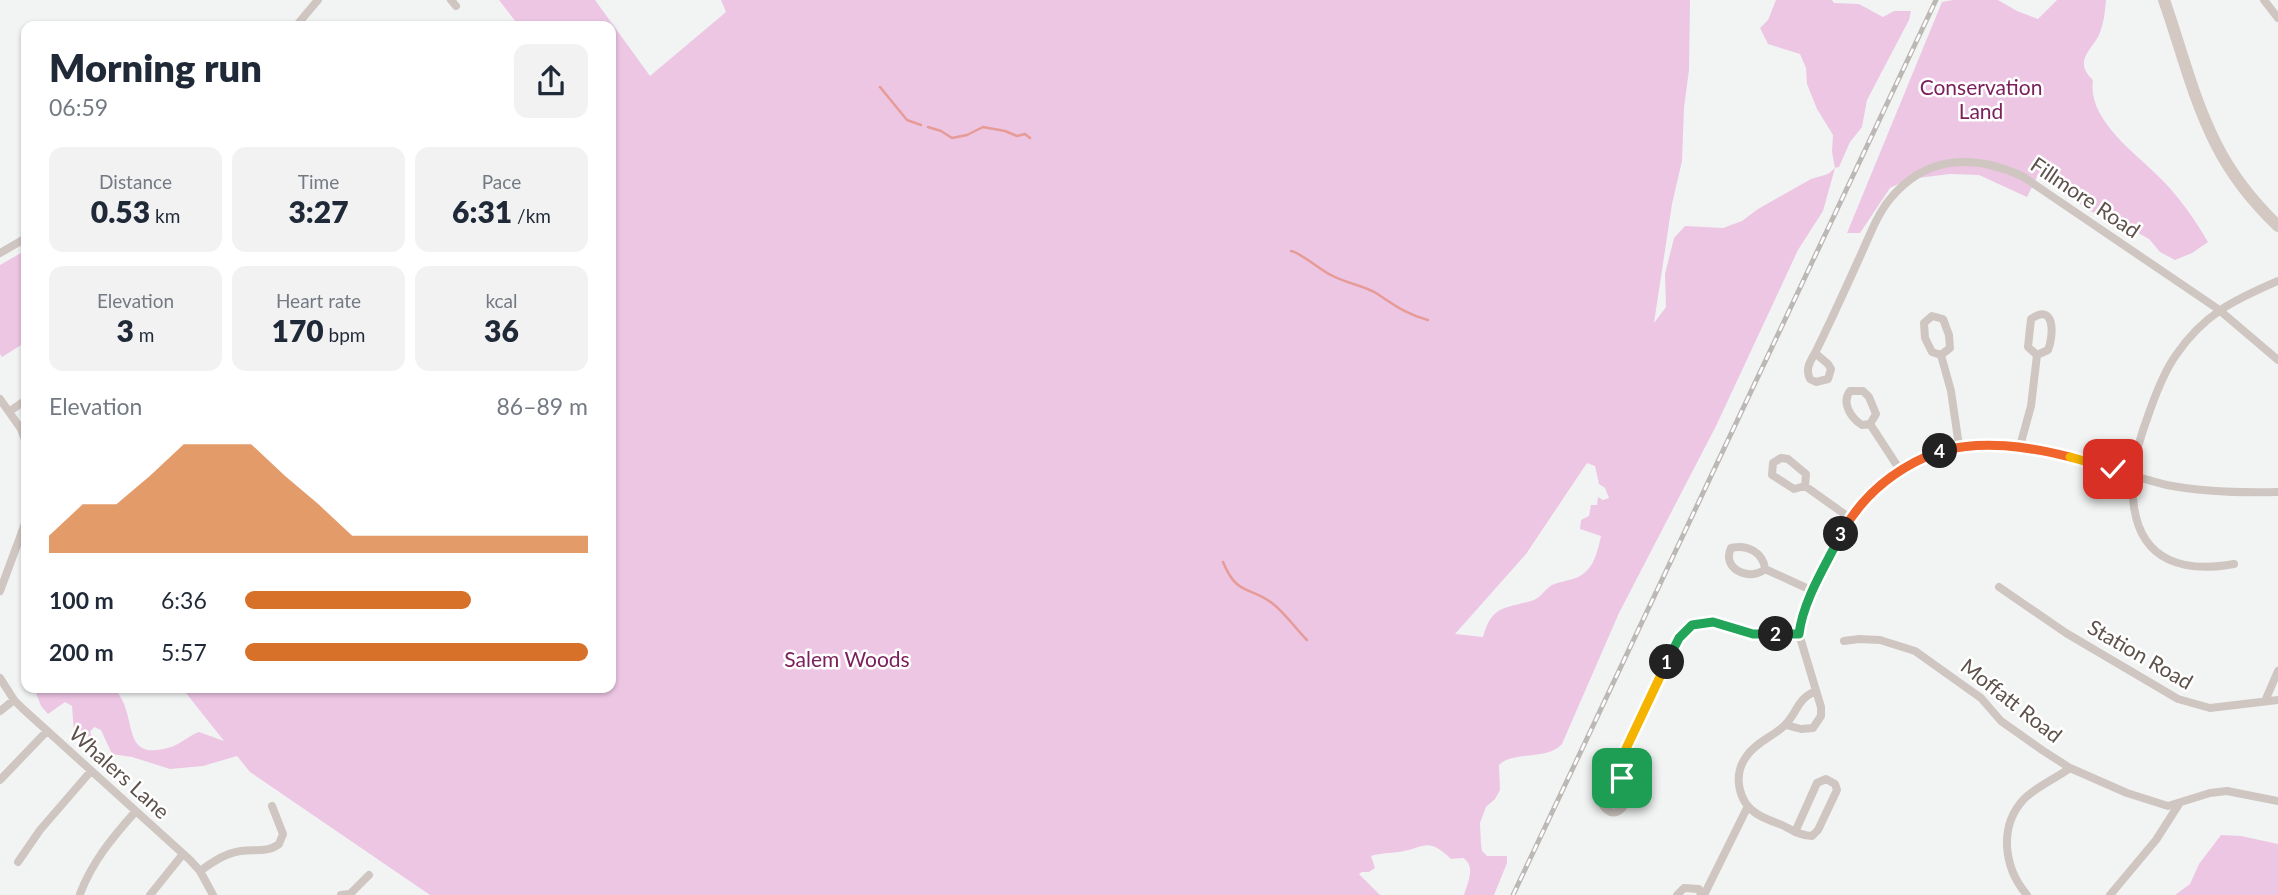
<!DOCTYPE html>
<meta charset="utf-8">
<style>
body{margin:0;font-family:Lato,sans-serif;background:#f2f2f3;color:#1f2937;height:100vh;display:flex;flex-direction:column;font-size:26px;white-space:nowrap}
*{box-sizing:border-box;margin:0}
p{font-size:23px;color:#747a83}
.icon{flex:none;width:38px;height:38px;fill:none;stroke:currentColor;stroke-width:2;stroke-linecap:round;stroke-linejoin:round}
.map{position:relative;flex:1;overflow:hidden}
.details{position:absolute;left:21px;top:21px;width:595px;height:672px;display:flex;flex-direction:column;background:#fff;border-radius:14px;box-shadow:0 2px 5px #0004}
.details>*{flex:none}
.pin{position:absolute;display:grid;place-items:center;width:60px;height:60px;color:#fff;margin:-30px;border-radius:14px;box-shadow:0 4px 10px #0006}
.km{position:absolute;width:35px;height:35px;margin:-18px;border-radius:50%;background:#222;color:#fff;font-size:19px;line-height:35px;text-align:center}
.round{display:grid;place-items:center;flex:none;width:74px;height:74px;border-radius:14px;background:#f2f2f3}
.headline{display:flex;align-items:center;justify-content:space-between;height:119px;padding:0 28px}
h1{font-size:38px;font-weight:800;line-height:52px}
.metrics{display:grid;grid-template-columns:repeat(3,1fr);gap:10px;height:119px;padding:7px 28px}
.metrics div{display:grid;align-content:center;border-radius:14px;background:#f2f2f3;text-align:center}
.metrics b{font-size:30px;font-weight:800}
.metrics small{font-size:19px;font-weight:400}
.metrics p{font-size:19px}
.chart{height:196px;padding:14px 28px}
.chart p{display:flex;justify-content:space-between}
.chart svg{width:100%;height:126px;margin-top:7px;fill:#d7712a;opacity:.7}
ul{padding:0 28px;list-style:none;font-size:23px}
li{display:grid;grid-template-columns:112px 84px 1fr;align-items:center;height:52px}
li i{height:18px;border-radius:9px;background:#d7712a}
.map>svg:first-child{display:block}
</style>
<div class="map">
<svg width="2278" height="895" viewBox="0 0 2278 895">
<rect width="100%" height="100%" fill="#f2f4f4"/>
<!-- green -->
<path fill="#edc6e4" fill-rule="evenodd" d="M499 0H595L650 76 726 12 721 0H1690L1689 70 1684 108 1682 161 1672 204 1654 323 1666 307 1665 274 1674 238 1685 226 1723 228 1742 221 1758 209 1811 179 1828 174 1835 168 1832 152 1833 135 1817 109 1807 84 1806 68 1800 54 1768 44 1760 28 1768 20 1776 0H1832L1834 3 1859 4 1883 17 1894 11H1911L1909 20 1867 100 1862 127 1850 142 1839 167 1835 168 1823 211 1798 250 1716 426 1619 613 1562 744C1549 760 1513 751 1499 765L1500 790 1495 799 1486 807 1480 823 1481 844 1482 851 1487 856H1507V863L1494 895H1464C1468 882 1476 866 1463 858L1451 859C1427 836 1425 848 1399 852 1389 853 1381 853 1371 856L1375 868 1369 872H1362L1359 874 1380 895H430L250 772 237 756 203 766 170 769 132 757 112 754 101 730 94 727 90 732 96 746 95 750 88 751 74 733 72 706 65 702 48 714 41 706 34 688H113C141 712 116 766 174 746 183 742 190 735 199 732L224 741 182 688H611V26H519ZM1587 463 1595 466 1599 484 1605 488 1609 498 1603 500 1598 497 1597 505H1591L1589 516 1581 520 1580 529 1601 536C1597 554 1593 573 1573 579 1566 581 1559 582 1552 585 1544 590 1540 599 1531 601 1503 609 1492 606 1483 637L1455 634 1526 554Z
M1953 0H1998L2017 11 2038 19 2057 0H2106C2105 12 2104 23 2099 35 2091 51 2073 61 2093 80 2087 119 2134 152 2158 176 2178 195 2194 218 2208 242L2192 253 2175 260 2160 252 2149 239 2117 221 2087 210 2061 188 2038 175 2027 197 1979 175 1950 174 1909 179 1890 188 1860 233H1847L1942 2Z
M26 250V342L2 357 0 354V265Z
M2221 835 2241 836 2278 844V895H2175L2190 884 2199 864Z"/>
<g fill="none" stroke-linecap="round" stroke-linejoin="round">
<!-- stream -->
<path stroke="#e69b97" stroke-width="2.5" d="M880 87 907 120 921 125
M928 127 941 131 952 138 967 135 983 127 1005 131 1017 136 1025 134 1030 138
M1291 251C1298 251 1322 271 1331 275 1345 283 1362 285 1376 293 1393 304 1407 315 1428 320
M1223 562C1237 596 1249 586 1272 603 1284 612 1296 629 1307 640"/>
<!-- minor -->
<path stroke="#cfc6c1" stroke-width="8" d="M451 0 456 6
M2264 0 2278 18
M296 26 318 0
M0 253 26 238
M1815 353C1810 362 1805 369 1810 379L1816 382 1828 379 1831 369 1828 364 1815 353C1830 323 1844 292 1858 261 1868 240 1876 216 1890 199 1926 155 1974 154 2022 176L2218 309 2278 360
M1941 355 1950 348 1949 335 1943 319 1932 316 1924 323 1925 338 1932 352 1941 355 1951 391 1959 446
M0 399 21 429 26 442
M10 411 26 400
M1870 424 1862 425C1851 418 1841 403 1850 391H1863L1869 397 1876 414 1870 424 1900 470
M2020 446 2031 406 2037 355 2048 350C2054 335 2055 302 2031 319L2028 347 2037 355
M1805 486 1794 489 1772 475 1773 463 1781 458 1788 459 1806 474 1805 486 1850 518
M2234 564C2185 573 2142 562 2134 507 2133 497 2131 485 2132 475 2135 454 2142 432 2149 413 2156 393 2164 372 2176 355 2204 314 2234 300 2278 281
M1765 569C1750 582 1721 569 1731 548 1747 544 1763 552 1765 569L1813 591
M1999 587 2066 633 2178 699 2210 708 2278 700
M0 591 26 521
M1844 641 1859 639 1880 640 1915 651 1981 698 2001 721 2042 750 2070 768 2127 793 2168 806 2210 793 2227 791 2278 801
M0 678 14 700 22 708 190 860 200 871 213 895
M2265 701 2278 671
M0 711 14 700
M1786 725 1801 729 1813 728 1821 716V707L1799 634C1803 604 1822 574 1836 546 1889 433 1984 432 2090 462 2116 469 2141 479 2167 485 2204 492 2240 493 2278 492
M1614 774 1605 790 1602 804C1616 826 1633 800 1628 783L1614 774 1673 648C1695 607 1715 627 1749 633 1765 636 1783 634 1799 634
M0 780 47 731
M1795 832 1817 783 1826 779 1835 784 1837 790 1818 830 1812 836C1801 836 1792 830 1782 825 1774 822 1765 819 1757 814 1738 802 1733 775 1746 757 1755 743 1772 737 1784 726 1798 713 1796 699 1816 691
M18 862 40 830 91 771
M200 871C213 862 225 853 241 851 255 849 267 853 279 844L283 834 272 806
M80 894C92 862 112 838 135 812
M150 895 183 854
M341 895 350 894 369 875
M1677 895 1684 888 1699 889 1701 895
M1704 895 1748 806
M2027 895C2004 868 1998 827 2024 799 2037 786 2055 779 2070 768
M2110 895 2156 840 2179 804"/>
<!-- secondary -->
<path stroke="#d4c8c2" stroke-width="12" d="M2164 0C2181 48 2193 99 2216 144 2231 174 2254 203 2278 226"/>
<defs>
<path id="rail" d="M1513 895 1936 0"/>
</defs>
<!-- rail casing -->
<use href="#rail" stroke="#bcb8b5" stroke-width="5"/>
<!-- rail -->
<use href="#rail" stroke="#fff" stroke-width="2.5" stroke-dasharray="8" stroke-linecap="butt"/>
</g>
<g fill="none" stroke-linecap="round" stroke-linejoin="round">
<defs>
<path id="split-1" d="M1622 778 1614 774 1667 662"/>
<path id="split-2" d="M1667 662 1679 638 1692 625 1713 622 1753 634H1776"/>
<path id="split-3" d="M1776 634H1799C1803 600 1826 565 1841 534"/>
<path id="split-4" d="M1841 534C1863 494 1897 467 1940 451"/>
<path id="split-5" d="M1940 451C1984 440 2026 446 2070 457"/>
<path id="split-6" d="M2070 457 2113 469"/>
</defs>
<!-- split-1 casing -->
<use href="#split-1" stroke="#fff" stroke-width="14"/>
<!-- split-2 casing -->
<use href="#split-2" stroke="#fff" stroke-width="14"/>
<!-- split-3 casing -->
<use href="#split-3" stroke="#fff" stroke-width="14"/>
<!-- split-4 casing -->
<use href="#split-4" stroke="#fff" stroke-width="14"/>
<!-- split-5 casing -->
<use href="#split-5" stroke="#fff" stroke-width="14"/>
<!-- split-6 casing -->
<use href="#split-6" stroke="#fff" stroke-width="14"/>
<!-- split-1 -->
<use href="#split-1" stroke="#f5b400" stroke-width="9"/>
<!-- split-2 -->
<use href="#split-2" stroke="#22a559" stroke-width="9"/>
<!-- split-3 -->
<use href="#split-3" stroke="#22a559" stroke-width="9"/>
<!-- split-4 -->
<use href="#split-4" stroke="#f0652b" stroke-width="9"/>
<!-- split-5 -->
<use href="#split-5" stroke="#f0652b" stroke-width="9"/>
<!-- split-6 -->
<use href="#split-6" stroke="#f5b400" stroke-width="9"/>
</g>
<g text-anchor="middle" stroke-width="5" stroke-linejoin="round" paint-order="stroke">
<!-- park labels -->
<g font-size="21" fill="#7c205c" stroke="#fff">
<text x="1981" y="95">Conservation<tspan x="1981" dy="24">Land</tspan></text>
<text x="847" y="667">Salem Woods</text>
</g>
<!-- street labels -->
<g font-size="21" fill="#5e514b" stroke="#fff">
<text transform="translate(2085 198) rotate(34)" y="7">Fillmore Road</text>
<text transform="translate(2140 655) rotate(30)" y="7">Station Road</text>
<text transform="translate(2011 701) rotate(38)" y="7">Moffatt Road</text>
<text transform="translate(119 773) rotate(42)" y="7">Whalers Lane</text>
</g>
</g>
</svg>
<div class="pin" style="left:1622px;top:778px;background:#1e9e55"><svg class="icon" aria-label="arrive" viewBox="0 0 24 24"><path d="M6 21V4h12l-3 4 3 4H6"/></svg></div>
<div class="pin" style="left:2113px;top:469px;background:#d93025"><svg class="icon" aria-label="check" viewBox="0 0 24 24"><path d="M5 12l5 5 9-10"/></svg></div>
<b class="km" style="left:1667px;top:662px">1</b>
<b class="km" style="left:1776px;top:634px">2</b>
<b class="km" style="left:1841px;top:534px">3</b>
<b class="km" style="left:1940px;top:451px">4</b>
<section class="details">
<div class="headline"><div><h1>Morning run</h1><p>06:59</p></div><a class="round"><svg class="icon" aria-label="share" viewBox="0 0 24 24"><path d="M12 15V3M7 8l5-5 5 5M5 13v7h14v-7"/></svg></a></div>
<div class="metrics">
<div><p>Distance</p><b>0.53<small> km</small></b></div>
<div><p>Time</p><b>3:27</b></div>
<div><p>Pace</p><b>6:31<small> /km</small></b></div>
</div>
<div class="metrics">
<div><p>Elevation</p><b>3<small> m</small></b></div>
<div><p>Heart rate</p><b>170<small> bpm</small></b></div>
<div><p>kcal</p><b>36</b></div>
</div>
<div class="chart"><p><span>Elevation</span>86–89 m</p>
<svg viewBox="0 0 160 44" preserveAspectRatio="none"><path d="M0 44V38L10 27L20 27L30 17L40 6L50 6L60 6L70 17L80 27L90 38L100 38L110 38L120 38L130 38L140 38L150 38L160 38V44z"/></svg>
</div>
<ul>
<li><b>100 m</b>6:36<i style="width:66%"></i></li>
<li><b>200 m</b>5:57<i style="width:100%"></i></li>
</ul>
</section>
</div>
